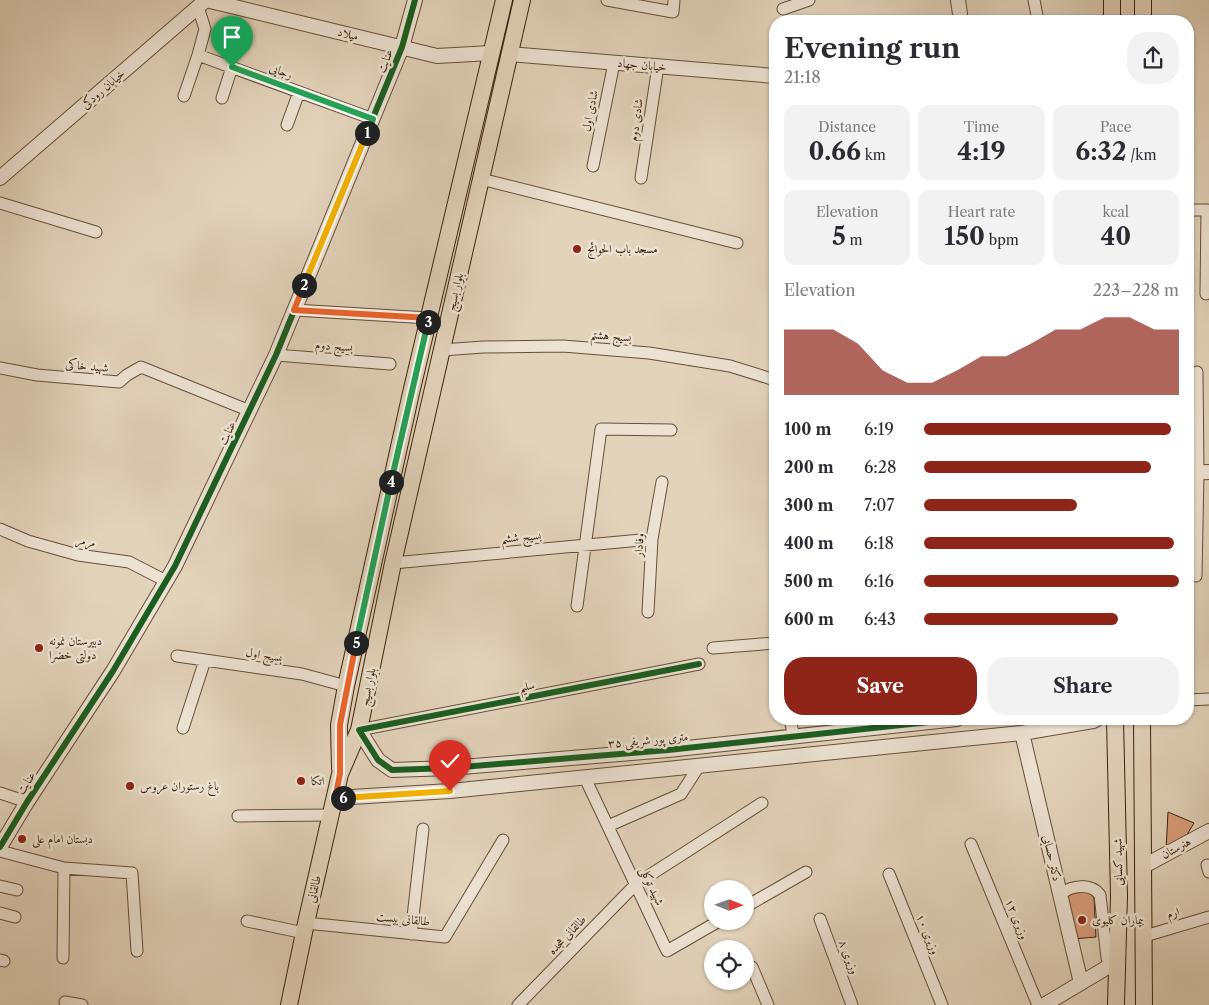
<!DOCTYPE html>
<meta charset="utf-8">
<style>
body{margin:0;font-family:"Libre Caslon Text",Amiri,serif;background:#f2f2f3;color:#2b2b33;height:100vh;display:flex;flex-direction:column;font-size:19px;white-space:nowrap}
*{box-sizing:border-box;margin:0}
p{font-size:16px;color:#7c7c81}
.icon{flex:none;width:28px;height:28px;fill:none;stroke:currentColor;stroke-width:2;stroke-linecap:round;stroke-linejoin:round}
.map{position:relative;flex:1;overflow:hidden}
.sheet{position:absolute;left:769px;top:15px;width:425px;height:710px;display:flex;flex-direction:column;background:#fff;border-radius:20px;box-shadow:0 1px 4px #0004}
.sheet>*{flex:none}
.needle{width:32px;rotate:91deg}
.buttons{position:absolute;left:704px;top:880px;display:grid;gap:10px}
.buttons a{display:grid;place-items:center;width:50px;height:50px;border-radius:50%;background:#fff;box-shadow:0 1px 4px #0004;font-size:25px}
.pin{position:absolute;display:grid;place-items:center;width:42px;height:42px;color:#fff;margin:-51px -21px;border-radius:50% 50% 50% 0;rotate:-45deg;box-shadow:0 0 5px #0007}
.pin .icon{rotate:45deg}
.km{position:absolute;width:25px;height:25px;margin:-12px;border-radius:50%;background:#222;color:#fff;font-size:14px;line-height:25px;text-align:center}
.round{display:grid;place-items:center;flex:none;width:52px;height:52px;border-radius:20px;background:#f2f2f3}
.head{display:flex;align-items:center;justify-content:space-between;height:85px;padding:0 15px}
h1{font-size:28px;font-weight:700;line-height:38px}
.metrics{display:grid;grid-template-columns:repeat(3,1fr);gap:8px;height:85px;padding:5px 15px}
.metrics div{display:grid;align-content:center;border-radius:12px;background:#f2f2f3;text-align:center}
.metrics b{font-size:25px;font-weight:700}
.metrics small{font-size:14px;font-weight:400}
.metrics p{font-size:14px}
.chart{height:140px;padding:10px 15px}
.chart p{display:flex;justify-content:space-between}
.chart svg{width:100%;height:90px;margin-top:5px;fill:#8f2418;opacity:.7}
.button{display:flex;gap:10px;margin-top:auto;padding:10px 15px}
.button a{flex:1;height:58px;border-radius:20px;background:#8f2418;color:#fff;font-size:20px;font-weight:700;line-height:58px;text-align:center}
.button a+a{background:#f2f2f3;color:#2b2b33}
ul{padding:0 15px;list-style:none;font-size:16px}
li{display:grid;grid-template-columns:80px 60px 1fr;align-items:center;height:38px}
li i{height:12px;border-radius:6px;background:#8f2418}
.map>svg:first-child{display:block}
</style>
<div class="map">
<svg width="1209" height="1005" viewBox="0 0 1209 1005">
<rect width="100%" height="100%" fill="#e2d3bb"/>
<filter id="stains"><feTurbulence type="fractalNoise" baseFrequency=".004" numOctaves="4"/><feColorMatrix values="0 0 0 0 .2 0 0 0 0 .09 0 0 0 0 .02 0 0 0 .5 -.17"/></filter>
<radialGradient id="worn" r=".72"><stop offset=".6" stop-color="#630" stop-opacity="0"/><stop offset="1" stop-color="#630" stop-opacity=".3"/></radialGradient>
<!-- building -->
<path fill="#d89e7b" stroke="#3c230a" d="M1168 812 1194 823 1185 838 1166 850Z
M1073 890 1091 893 1094 898 1096 937 1073 939 1066 897Z"/>
<g fill="none" stroke-linecap="round" stroke-linejoin="round">
<defs>
<path id="minor" d="M607 0 673 12 674 0
M1034 0 1038 21
M198 7 205 29 198 55 373 119
M783 9 809 0
M184 96 198 55
M222 98 232 67
M287 125 299 92
M593 166 614 63
M641 178 658 66
M481 179 737 243
M0 203 96 232
M1188 210H1207L1206 294
M294 310 429 318
M442 350 483 347 563 346 649 353 730 366 775 380
M276 355 390 364
M0 368 37 375 119 382 127 375 141 367 250 411
M0 529 28 541 78 555 129 562 166 581
M393 563 652 539
M1196 576 1198 473 1197 372
M577 606 601 429 671 430
M648 612 652 539 662 482
M713 648 775 643
M177 656 302 674 346 686
M1188 700 1209 699
M790 719 794 737
M860 719 862 730
M183 728 205 660
M359 730 699 664
M585 778 667 951 719 921
M0 793 27 802
M238 816 331 815
M608 826 681 794 699 766
M971 844 1038 1005
M0 851 64 868 132 873 137 951
M1207 865 1209 872
M889 874 942 1005
M0 886 17 890
M1061 894C1072 885 1091 883 1100 895L1107 958 1111 965 1116 968
M745 907 806 872
M0 913 15 917
M820 919 852 1005
M247 921 304 933
M306 923 445 937 503 840
M411 934 423 829
M1145 936 1209 917
M63 958 64 868
M0 960 4 961
M752 967 768 1005
M65 1002 82 1005
M518 1005 636 884 762 803"/>
<path id="tertiary" d="M206 0 437 56 491 53
M958 0 961 21
M509 54 775 76
M0 178 206 0
M1188 473 1209 472
M359 730 378 760 392 770 450 768 668 750 957 719
M1022 733 1081 983
M335 798 450 791 1022 733 1093 721 1097 719
M0 847 27 802 113 671 175 566 276 355 402 47 415 0
M1144 866 1209 831
M1044 1005 1116 962"/>
<path id="primary" d="M1112 21V0
M1143 21V0
M1115 719 1119 896 1116 1005
M1142 719 1144 1005
M340 769 339 725 346 686 411 393 504 0
M289 1005 306 923 340 774 359 730 393 563 522 0"/>
</defs>
<!-- minor casing -->
<use href="#minor" stroke="#664f36" stroke-width="13"/>
<!-- tertiary casing -->
<use href="#tertiary" stroke="#664f36" stroke-width="16"/>
<!-- primary casing -->
<use href="#primary" stroke="#3c230a" stroke-width="18"/>
<!-- minor -->
<use href="#minor" stroke="#ece2d3" stroke-width="11"/>
<!-- tertiary -->
<use href="#tertiary" stroke="#ece2d3" stroke-width="14"/>
<!-- primary -->
<use href="#primary" stroke="#e2d3bb" stroke-width="16"/>
<defs>
<path id="cycleway" d="M699 664 359 730 378 760 392 770 450 768 668 750 957 719
M0 847 27 802 113 671 175 566 276 355 402 47 415 0"/>
</defs>
<!-- cycleway casing -->
<use href="#cycleway" stroke="#ece2d3" stroke-width="9"/>
<!-- cycleway -->
<use href="#cycleway" stroke="#1b5e20" stroke-width="6"/>
</g>
<g fill="none" stroke-linecap="round" stroke-linejoin="round">
<defs>
<path id="split-1" d="M232 67 373 119 367 133"/>
<path id="split-2" d="M304 285 367 133"/>
<path id="split-3" d="M304 285 294 310 429 318 428 322"/>
<path id="split-4" d="M391 482 428 322"/>
<path id="split-5" d="M356 643 391 482"/>
<path id="split-6" d="M343 798H335L340 774V725L356 643"/>
<path id="split-7" d="M343 798 450 791"/>
</defs>
<!-- split-1 casing -->
<use href="#split-1" stroke="#fff" stroke-width="10"/>
<!-- split-2 casing -->
<use href="#split-2" stroke="#fff" stroke-width="10"/>
<!-- split-3 casing -->
<use href="#split-3" stroke="#fff" stroke-width="10"/>
<!-- split-4 casing -->
<use href="#split-4" stroke="#fff" stroke-width="10"/>
<!-- split-5 casing -->
<use href="#split-5" stroke="#fff" stroke-width="10"/>
<!-- split-6 casing -->
<use href="#split-6" stroke="#fff" stroke-width="10"/>
<!-- split-7 casing -->
<use href="#split-7" stroke="#fff" stroke-width="10"/>
<!-- split-1 -->
<use href="#split-1" stroke="#22a559" stroke-width="6"/>
<!-- split-2 -->
<use href="#split-2" stroke="#f5b400" stroke-width="6"/>
<!-- split-3 -->
<use href="#split-3" stroke="#f0652b" stroke-width="6"/>
<!-- split-4 -->
<use href="#split-4" stroke="#22a559" stroke-width="6"/>
<!-- split-5 -->
<use href="#split-5" stroke="#22a559" stroke-width="6"/>
<!-- split-6 -->
<use href="#split-6" stroke="#f0652b" stroke-width="6"/>
<!-- split-7 -->
<use href="#split-7" stroke="#f5b400" stroke-width="6"/>
</g>
<!-- markers -->
<g fill="#8f2418" stroke="#ece2d3" stroke-width="2">
<circle cx="577" cy="249" r="5"/>
<circle cx="39" cy="648" r="5"/>
<circle cx="301" cy="781" r="5"/>
<circle cx="130" cy="786" r="5"/>
<circle cx="22" cy="839" r="5"/>
<circle cx="1082" cy="920" r="5"/>
</g>
<g text-anchor="middle" stroke-width="5" stroke-linejoin="round" paint-order="stroke">
<!-- street labels -->
<g font-size="12" fill="#3c230a" stroke="#ece2d3">
<text transform="translate(348 34) rotate(14)" y="4">میلاد</text>
<text transform="translate(385 61) rotate(-68)" y="4">عنایت</text>
<text transform="translate(642 65) rotate(5)" y="4">خیابان جهاد</text>
<text transform="translate(281 71) rotate(20)" y="4">رجایی</text>
<text transform="translate(103 89) rotate(-41)" y="4">خیابان رودکی</text>
<text transform="translate(590 111) rotate(-79)" y="4">شادی اول</text>
<text transform="translate(636 120) rotate(-82)" y="4">شادی دوم</text>
<text transform="translate(455 292) rotate(-77)" y="4">بلوار بسیج</text>
<text transform="translate(611 336) rotate(5)" y="4">بسیج هشتم</text>
<text transform="translate(334 346) rotate(4)" y="4">بسيج دوم</text>
<text transform="translate(87 366) rotate(5)" y="4">شهید خاکی</text>
<text transform="translate(227 433) rotate(-64)" y="4">عنایت</text>
<text transform="translate(521 537) rotate(-5)" y="4">بسیج ششم</text>
<text transform="translate(86 541) rotate(11)" y="4">مرمر</text>
<text transform="translate(639 545) rotate(-85)" y="4">وفادار</text>
<text transform="translate(264 655) rotate(9)" y="4">بسیج اول</text>
<text transform="translate(527 686) rotate(-11)" y="4">سلیم</text>
<text transform="translate(368 687) rotate(-79)" y="4">بلوار بسیج</text>
<text transform="translate(648 740) rotate(-5)" y="4">۳۵ متری پور شریفی</text>
<text transform="translate(26 783) rotate(-57)" y="4">عنایت</text>
<text transform="translate(1176 848) rotate(-28)" y="4">هنرستان</text>
<text transform="translate(1052 858) rotate(77)" y="4">دکتر حسابی</text>
<text transform="translate(1118 862) rotate(-91)" y="4">شهید کسایی</text>
<text transform="translate(652 886) rotate(65)" y="4">شهید توکلی</text>
<text transform="translate(314 889) rotate(-77)" y="4">طالقانی</text>
<text transform="translate(1173 913) rotate(-16)" y="4">ارم</text>
<text transform="translate(403 919) rotate(6)" y="4">طالقانی بیست</text>
<text transform="translate(1017 919) rotate(68)" y="4">وزيری ۱۲</text>
<text transform="translate(928 934) rotate(68)" y="4">وزیری ۱۰</text>
<text transform="translate(567 935) rotate(-46)" y="4">طالقانی هجده</text>
<text transform="translate(849 957) rotate(69)" y="4">وزیری ۸</text>
</g>
<!-- poi labels -->
<g font-size="12" fill="#3c230a" stroke="#ece2d3" text-anchor="start">
<text x="587" y="253">مسجد باب الحوائج</text>
<text x="49" y="645">دبیرستان نمونه<tspan x="49" dy="14">دولتی خضرا</tspan></text>
<text x="311" y="785">اتکا</text>
<text x="140" y="790">باغ رستوران عروس</text>
<text x="32" y="843">دبستان امام علی</text>
<text x="1092" y="924">بیماران کلیوی</text>
</g>
</g>
<rect width="100%" height="100%" filter="url(#stains)"/>
<rect width="100%" height="100%" fill="url(#worn)"/>
</svg>
<div class="buttons">
<a><svg class="needle" viewBox="-14 -14 28 28"><path d="M0-13l5 13h-10z" fill="#e53935"/><path d="M0 13l5-13h-10z" fill="#7c7c81"/></svg></a>
<a><svg class="icon" aria-label="locate" viewBox="0 0 24 24"><circle cx="12" cy="12" r="6"/><path d="M12 2v4M12 18v4M2 12h4M18 12h4"/></svg></a>
</div>
<div class="pin" style="left:232px;top:67px;background:#1e9e55"><svg class="icon" aria-label="arrive" viewBox="0 0 24 24"><path d="M6 21V4h12l-3 4 3 4H6"/></svg></div>
<div class="pin" style="left:450px;top:791px;background:#d93025"><svg class="icon" aria-label="check" viewBox="0 0 24 24"><path d="M5 12l5 5 9-10"/></svg></div>
<b class="km" style="left:367px;top:133px">1</b>
<b class="km" style="left:304px;top:285px">2</b>
<b class="km" style="left:428px;top:322px">3</b>
<b class="km" style="left:391px;top:482px">4</b>
<b class="km" style="left:356px;top:643px">5</b>
<b class="km" style="left:343px;top:798px">6</b>
<section class="sheet">
<div class="head"><div><h1>Evening run</h1><p>21:18</p></div><a class="round"><svg class="icon" aria-label="share" viewBox="0 0 24 24"><path d="M12 15V3M7 8l5-5 5 5M5 13v7h14v-7"/></svg></a></div>
<div class="metrics">
<div><p>Distance</p><b>0.66<small> km</small></b></div>
<div><p>Time</p><b>4:19</b></div>
<div><p>Pace</p><b>6:32<small> /km</small></b></div>
</div>
<div class="metrics">
<div><p>Elevation</p><b>5<small> m</small></b></div>
<div><p>Heart rate</p><b>150<small> bpm</small></b></div>
<div><p>kcal</p><b>40</b></div>
</div>
<div class="chart"><p><span>Elevation</span>223–228 m</p>
<svg viewBox="0 0 160 44" preserveAspectRatio="none"><path d="M0 44V12L10 12L20 12L30 19L40 32L50 38L60 38L70 32L80 25L90 25L100 19L110 12L120 12L130 6L140 6L150 12L160 12V44z"/></svg>
</div>
<ul>
<li><b>100 m</b>6:19<i style="width:97%"></i></li>
<li><b>200 m</b>6:28<i style="width:89%"></i></li>
<li><b>300 m</b>7:07<i style="width:60%"></i></li>
<li><b>400 m</b>6:18<i style="width:98%"></i></li>
<li><b>500 m</b>6:16<i style="width:100%"></i></li>
<li><b>600 m</b>6:43<i style="width:76%"></i></li>
</ul>
<div class="button"><a>Save</a><a>Share</a></div>
</section>
</div>
